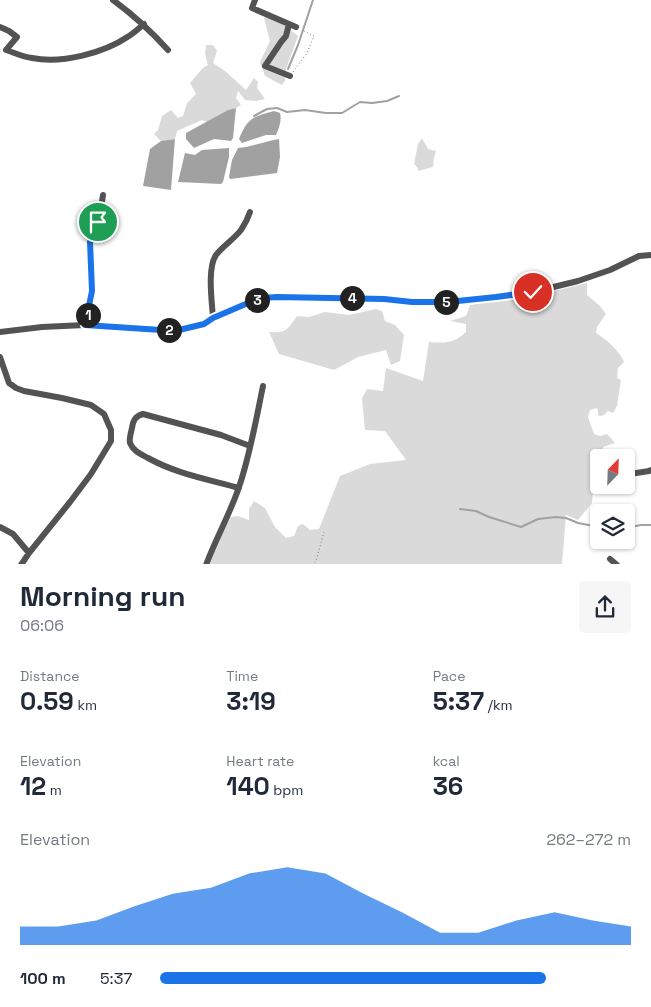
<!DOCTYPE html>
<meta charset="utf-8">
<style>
body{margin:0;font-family:"Space Grotesk",sans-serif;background:#f6f6f7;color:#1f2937;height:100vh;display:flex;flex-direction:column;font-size:19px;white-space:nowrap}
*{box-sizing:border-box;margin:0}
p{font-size:16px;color:#747a83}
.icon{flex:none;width:28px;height:28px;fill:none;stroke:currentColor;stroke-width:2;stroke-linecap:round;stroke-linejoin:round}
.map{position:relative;height:564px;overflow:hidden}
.details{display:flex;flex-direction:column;background:#fff;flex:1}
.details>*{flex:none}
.needle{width:32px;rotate:23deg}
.controls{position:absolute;left:590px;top:449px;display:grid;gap:10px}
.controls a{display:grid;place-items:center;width:45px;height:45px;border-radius:5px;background:#fff;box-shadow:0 1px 4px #0004;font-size:25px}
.pin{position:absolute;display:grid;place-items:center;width:42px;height:42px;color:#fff;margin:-21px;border:2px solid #fff;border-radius:50%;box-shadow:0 1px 5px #0007}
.km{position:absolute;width:25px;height:25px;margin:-12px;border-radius:50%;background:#222;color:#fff;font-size:14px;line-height:25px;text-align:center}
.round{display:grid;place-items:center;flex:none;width:52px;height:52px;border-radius:5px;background:#f6f6f7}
.summary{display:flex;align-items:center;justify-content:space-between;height:85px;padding:0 20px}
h1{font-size:28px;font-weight:700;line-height:38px}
.figures{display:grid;grid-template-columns:repeat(3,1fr);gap:8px;height:85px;padding:5px 20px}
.figures div{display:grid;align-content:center}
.figures b{font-size:25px;font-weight:700}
.figures small{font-size:14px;font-weight:400}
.figures p{font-size:14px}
.chart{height:140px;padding:10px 20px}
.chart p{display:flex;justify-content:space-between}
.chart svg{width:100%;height:90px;margin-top:5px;fill:#1a73e8;opacity:.7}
ul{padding:0 20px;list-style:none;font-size:16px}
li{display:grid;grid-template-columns:80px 60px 1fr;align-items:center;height:38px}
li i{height:12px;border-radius:6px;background:#1a73e8}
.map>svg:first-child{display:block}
</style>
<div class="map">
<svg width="651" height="565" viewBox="0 0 651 565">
<rect width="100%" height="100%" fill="#fff"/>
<!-- green -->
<path fill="#dadada" d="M272 15 298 36 286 69 285 81 282 85 265 76 260 62 270 41 264 18Z
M206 45H213L217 51 213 63 225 71 246 90 254 78 258 82 257 88 265 99 256 101 245 100 238 91 236 98 241 105 236 108 228 110 207 122 202 120 177 131 175 139 161 141 154 134 158 130 162 116 171 110 178 118 183 116 187 103 196 94 190 83 203 68 208 65 205 54Z
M422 138 428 149 436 151 434 158 433 167 418 171V168L414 164 418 144Z
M587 283V295L600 306 606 314 597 327 596 333C607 340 619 350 624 362L618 368 617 378 621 380 617 406 613 413 608 411 604 415 600 416 598 415V410L596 408 590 410 588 417 594 434 600 436 607 434 615 443 603 447 604 457 599 458V461L595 464 596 471 599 479 593 489 592 503 578 520 566 515 562 564 209 565 217 539 231 517 238 516 249 520V509L254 501 265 508 275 527 286 538 294 536 298 526 303 524 310 530 319 529 340 476 370 464 406 460 385 431 365 430 362 398 367 389 383 391 386 368 423 381 429 342C445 343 453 344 466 332V324L450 321 466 316 470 305 558 290Z
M376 309 382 311 385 321 395 325 404 335 400 361 391 365 386 350 358 357 334 370 279 354 269 332C287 333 287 330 297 316L309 317 325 312 349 315Z"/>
<!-- water -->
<path fill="#a1a1a1" d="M236 108 233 138 231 141 214 139 194 148 186 139V133L228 110Z
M274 111 280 113C282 121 279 128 276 135H266L242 143 239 139C248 117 253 117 274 111Z
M175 139 171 190 143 186 150 149 161 141Z
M279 139 280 157 277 173 230 179 229 177 232 160 238 148C252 147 265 141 279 139Z
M229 148V157L223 182 221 184 178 182 185 153 195 155 202 150Z"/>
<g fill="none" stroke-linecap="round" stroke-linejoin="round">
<!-- stream -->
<path stroke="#a1a1a1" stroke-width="2" d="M288 69 298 45 313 0
M254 116 267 109 277 108 287 112 305 110 326 113H342L360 102 372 103 387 101 399 96
M460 509 476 511 489 517 521 527 538 519 556 517 566 518 578 523 599 527
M626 528 641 525H651"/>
<!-- path -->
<path stroke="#757575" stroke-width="1" stroke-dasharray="1 2.5" stroke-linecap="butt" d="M293 72 307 53 314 36 302 30
M312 565 316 561 324 532"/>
<!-- minor -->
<path stroke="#535353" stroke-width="6" d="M113 0C135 16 150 30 168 50
M255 0 252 8 296 27
M289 24 286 36 281 42 265 66 290 76
M0 27 9 31 17 37 6 50C15 53 23 57 32 58 62 64 104 53 129 36 134 33 139 28 144 24
M213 318C212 302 207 268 216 255 223 246 234 239 241 230 245 224 248 218 250 212
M85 325 92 291 90 242 100 215 103 195
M0 332 42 327 85 325 161 330H179L204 324 213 318 247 303 262 299 277 297 384 299 431 302 448 303 469 301 533 292 578 281 610 270 639 256 651 255
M0 357 9 383 16 388 24 391 62 398 91 405 104 414 111 430V441L91 474 70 502 29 553 21 565
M630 474 649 471 651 470
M239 488C207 479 177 474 148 458 141 454 133 451 130 443 129 439 131 432 132 428 133 421 135 416 143 414L221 435 250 446
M0 527 13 534 29 553
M610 559 617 565
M206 565C216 538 230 514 239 487 250 455 256 420 263 386"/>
</g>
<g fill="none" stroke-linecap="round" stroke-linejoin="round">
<defs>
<path id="route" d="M98 222 90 242 92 291 85 325 161 330H179L204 324 213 318 248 303 262 298 277 297 384 299 412 302H448L496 297 533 292"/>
</defs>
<!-- route casing -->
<use href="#route" stroke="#fff" stroke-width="10"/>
<!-- route -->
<use href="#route" stroke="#1a73e8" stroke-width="6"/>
</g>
</svg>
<div class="controls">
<a><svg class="needle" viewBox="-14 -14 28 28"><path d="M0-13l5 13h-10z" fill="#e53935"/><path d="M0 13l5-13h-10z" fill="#747a83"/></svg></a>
<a><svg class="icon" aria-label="layers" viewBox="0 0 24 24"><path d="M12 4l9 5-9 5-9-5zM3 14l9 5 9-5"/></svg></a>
</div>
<div class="pin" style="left:98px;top:222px;background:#1e9e55"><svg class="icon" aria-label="arrive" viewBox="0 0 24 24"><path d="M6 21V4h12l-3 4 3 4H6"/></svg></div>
<div class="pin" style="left:533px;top:292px;background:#d93025"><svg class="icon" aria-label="check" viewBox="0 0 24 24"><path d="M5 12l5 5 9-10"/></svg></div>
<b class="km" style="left:88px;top:315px">1</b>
<b class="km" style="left:169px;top:330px">2</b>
<b class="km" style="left:257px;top:300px">3</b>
<b class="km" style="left:352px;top:298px">4</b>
<b class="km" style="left:446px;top:302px">5</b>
</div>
<section class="details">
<div class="summary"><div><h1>Morning run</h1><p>06:06</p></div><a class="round"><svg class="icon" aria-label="share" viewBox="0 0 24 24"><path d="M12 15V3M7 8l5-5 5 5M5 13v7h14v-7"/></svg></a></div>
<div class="figures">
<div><p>Distance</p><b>0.59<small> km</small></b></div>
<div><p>Time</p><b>3:19</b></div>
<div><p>Pace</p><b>5:37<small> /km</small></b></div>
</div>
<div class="figures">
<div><p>Elevation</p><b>12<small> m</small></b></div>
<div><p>Heart rate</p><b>140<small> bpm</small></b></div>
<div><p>kcal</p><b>36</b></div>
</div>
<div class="chart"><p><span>Elevation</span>262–272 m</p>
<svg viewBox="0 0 160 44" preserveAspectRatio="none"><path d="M0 44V35L10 35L20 32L30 25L40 19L50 16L60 9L70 6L80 9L90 19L100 28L110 38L120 38L130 32L140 28L150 32L160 35V44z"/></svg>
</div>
<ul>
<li><b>100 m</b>5:37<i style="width:82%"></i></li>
</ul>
</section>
